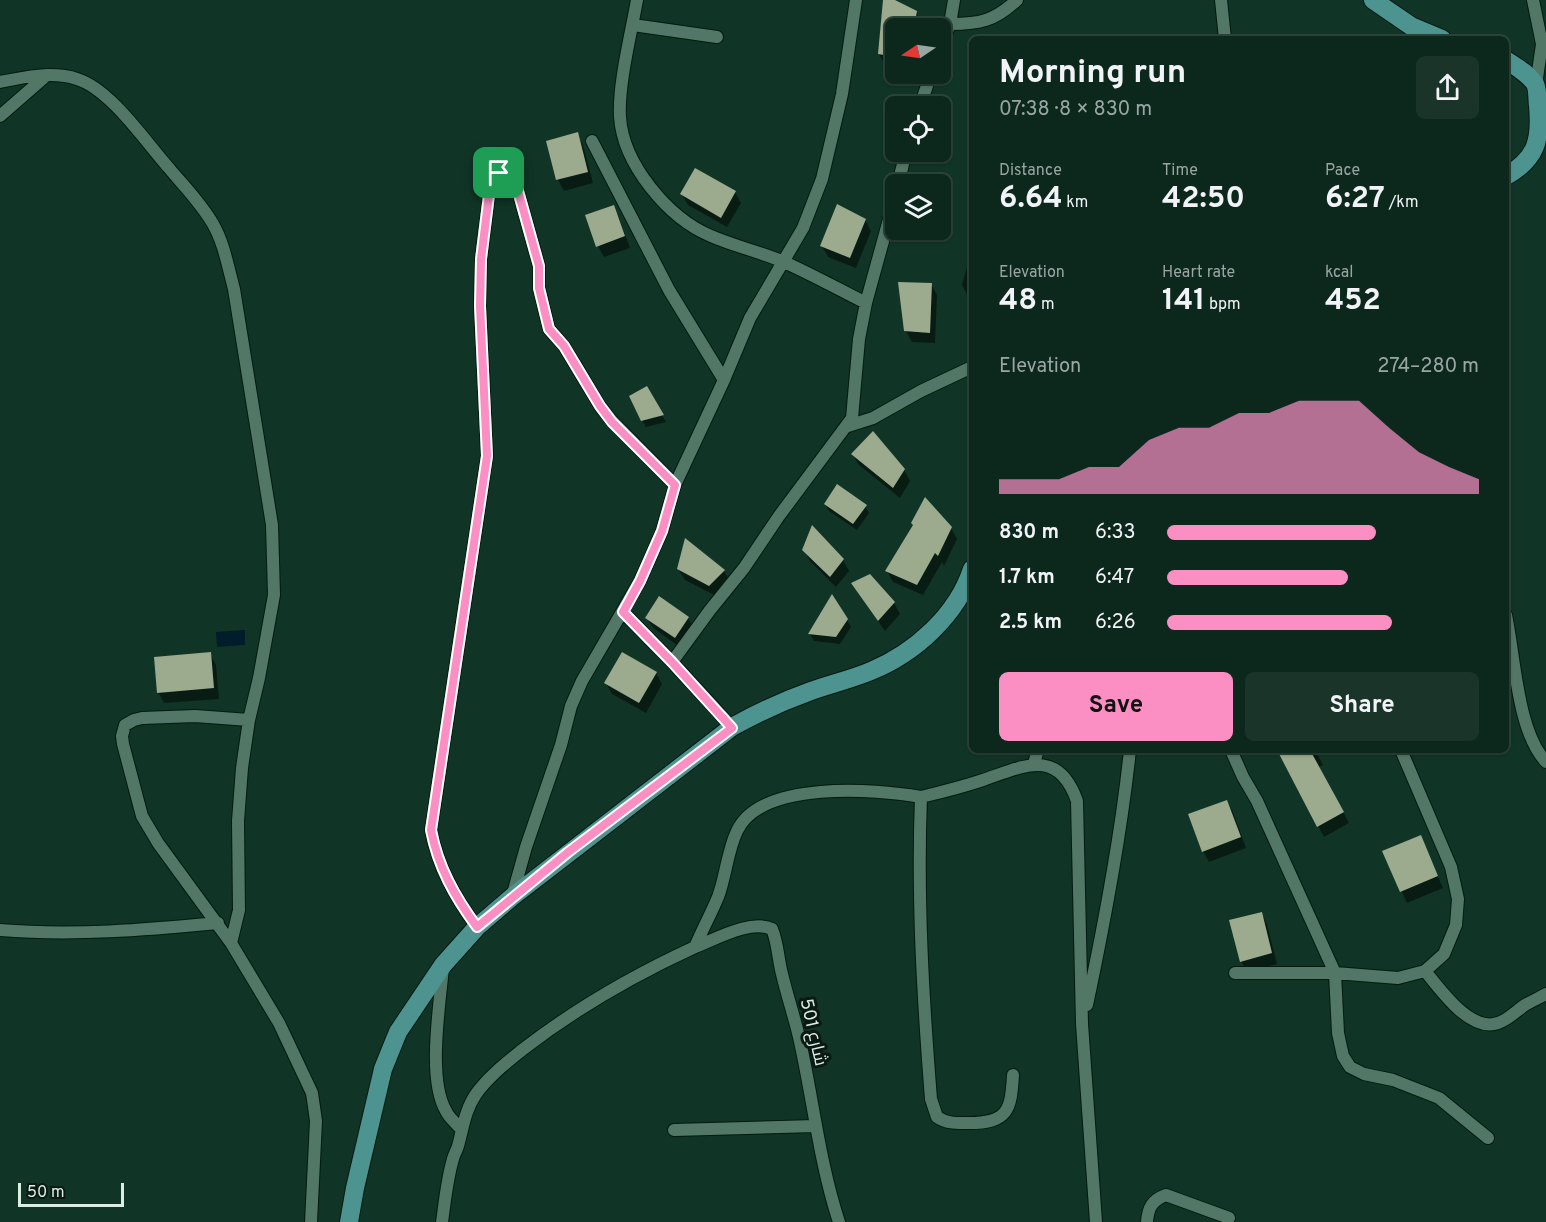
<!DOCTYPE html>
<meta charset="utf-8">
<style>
body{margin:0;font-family:Overpass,Cairo,sans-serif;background:#1a342a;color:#f1f3f6;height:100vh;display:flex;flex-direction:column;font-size:22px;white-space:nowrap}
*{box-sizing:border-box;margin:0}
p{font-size:20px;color:#9aa6a4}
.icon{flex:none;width:33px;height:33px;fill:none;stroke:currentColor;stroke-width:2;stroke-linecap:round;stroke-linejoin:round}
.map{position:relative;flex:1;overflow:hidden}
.panel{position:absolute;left:969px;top:36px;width:540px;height:717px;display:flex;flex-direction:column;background:#0c281d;border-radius:9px;box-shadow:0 2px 4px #0004,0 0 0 2px #2c443b}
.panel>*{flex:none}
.needle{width:39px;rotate:257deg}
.controls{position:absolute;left:885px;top:18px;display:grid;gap:12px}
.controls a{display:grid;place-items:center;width:66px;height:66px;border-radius:9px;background:#0c281d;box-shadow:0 2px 4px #0004,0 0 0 2px #2c443b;font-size:30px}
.scale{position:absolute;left:18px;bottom:15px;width:106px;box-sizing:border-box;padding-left:6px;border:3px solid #daeee4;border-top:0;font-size:16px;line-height:21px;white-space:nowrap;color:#daeee4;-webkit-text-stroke:4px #0a1913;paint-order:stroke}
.pin{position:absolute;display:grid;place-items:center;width:51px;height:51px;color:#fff;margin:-26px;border-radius:12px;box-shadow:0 3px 9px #0006}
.round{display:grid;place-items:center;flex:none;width:63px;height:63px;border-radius:9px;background:#1a342a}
.overview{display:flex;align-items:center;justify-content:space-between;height:102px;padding:0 30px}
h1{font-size:33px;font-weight:700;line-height:45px}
.figures{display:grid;grid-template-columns:repeat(3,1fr);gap:9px;height:102px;padding:6px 30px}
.figures div{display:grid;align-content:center}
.figures b{font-size:30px;font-weight:700}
.figures small{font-size:16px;font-weight:400}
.figures p{font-size:16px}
.chart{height:168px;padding:12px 30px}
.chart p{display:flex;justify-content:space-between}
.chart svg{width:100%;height:108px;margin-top:6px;fill:#fb8fc4;opacity:.7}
.action{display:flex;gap:12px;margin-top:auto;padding:12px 30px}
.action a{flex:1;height:69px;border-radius:9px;background:#fb8fc4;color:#111;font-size:24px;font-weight:700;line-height:69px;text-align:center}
.action a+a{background:#1a342a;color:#f1f3f6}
ul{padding:0 30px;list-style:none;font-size:20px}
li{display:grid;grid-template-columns:96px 72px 1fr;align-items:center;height:45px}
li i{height:15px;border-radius:8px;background:#fb8fc4}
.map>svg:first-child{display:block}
</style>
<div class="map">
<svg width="1546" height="1222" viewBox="0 0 1546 1222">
<rect width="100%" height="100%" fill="#103527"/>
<!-- water -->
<path fill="#011c2a" d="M245 630V645L217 647 216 632Z"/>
<!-- shadow -->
<path fill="#0007" d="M884 0H891L916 12 923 24 922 28H896V66L885 65 879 54Z
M577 134 583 145 593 183 564 191 558 180 548 142Z
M735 192 741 203 727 227 688 205 682 194Z
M613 207 619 218 630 248 604 257 598 246Z
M865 220 871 231 856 268 828 257 822 246Z
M972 249V296H968L962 285Z
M931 284 937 295 935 343 912 342 906 331Z
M646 388 666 422 646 427 642 420Z
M853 455 904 470 910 481 900 498 859 465Z
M825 504 865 506 869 513 857 530 829 511Z
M951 528 957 539 944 566 942 562 923 595 893 582 887 571Z
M804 550 843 560 849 571 836 587 810 561Z
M678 569 724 571 730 581 716 596 685 580Z
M870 576 894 603 900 614 885 631 859 594Z
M832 597 851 627 840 644 814 641 810 634Z
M647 618H688L694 628 681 648 653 628Z
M210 654 216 665 219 699 164 703 158 692Z
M656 673 662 684 646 713 612 694 606 683Z
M1278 750H1315L1323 765 1319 767 1349 823 1324 837Z
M1227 802 1233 812 1246 848 1209 862 1203 851Z
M1420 837 1443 888 1407 903 1384 852Z
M1261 913 1267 924 1277 964 1247 972 1241 961Z"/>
<!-- building -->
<path fill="#9cab8e" d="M883 0H895L917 11 914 28H896V57L878 54Z
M578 132 588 172 556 180 546 141Z
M695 168 736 191 721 218 680 194Z
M837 204 866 219 850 258 820 246Z
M614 205 625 236 596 247 585 215Z
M898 282 932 283 930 333 904 331Z
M647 386 664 415 641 421 629 396Z
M873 431 905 469 893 488 851 454Z
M837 484 867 505 853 524 824 504Z
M925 497 952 527 938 556 935 553 917 585 885 571 913 525 911 523Z
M812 525 844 559 830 577 802 550Z
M685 538 725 570 709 586 677 569Z
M870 574 895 602 878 621 851 583Z
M832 594 848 619 836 637 808 634Z
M659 596 689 617 675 638 645 618Z
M211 652 214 688 157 693 154 657Z
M622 652 657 672 639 703 604 683Z
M1277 750H1310L1344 812 1317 827Z
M1227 800 1241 837 1202 852 1188 814Z
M1421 835 1438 876 1400 892 1382 851Z
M1262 912 1272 953 1240 962 1229 920Z"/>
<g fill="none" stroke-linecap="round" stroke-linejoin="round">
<defs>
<path id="street" d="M637 0C631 34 618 85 620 117 623 164 668 218 711 236 734 246 760 252 784 262 811 274 838 289 866 303
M1221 0 1225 39
M1533 0 1542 44 1536 85
M950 24C980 24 994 21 1017 0
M633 25 717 37
M940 48 950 24 954 0
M0 82C24 77 53 71 77 79 110 89 145 141 168 167 183 185 201 203 213 224 224 243 228 267 234 289L272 525 274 595 259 678 249 720 242 768 238 821 239 910 231 943
M920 106 931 74
M0 116 47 75
M592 141 669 290 724 380
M898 184 906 152
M848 426 873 418 921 391 972 367
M623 612 672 662
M1506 615C1515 657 1517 731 1546 762
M249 720 195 716 142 718 134 720 125 725 122 736 123 744 142 816 158 843 231 943 279 1023 312 1093 316 1121 311 1222
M732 727 672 662 710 610 744 568 779 516 852 418 859 339 866 303 896 194
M1231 750 1243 777 1257 801 1335 973H1235
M1401 750 1451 867 1458 899 1456 925 1444 954 1425 971 1398 978 1335 973 1338 1033 1343 1056 1350 1067 1364 1074 1393 1080 1439 1098 1488 1138
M1034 763 1038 750
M921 797C942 792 962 787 983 780 1024 766 1058 747 1077 801L1082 1024 1096 1222
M512 897 526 847 561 745 571 706 582 681 640 581 662 531 675 485 724 380 750 318 803 228 822 179 842 94 856 0
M477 927C455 897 438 867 431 830L487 456 480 306 481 259 490 187 494 177 499 173 510 175 515 180 539 266V288L549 329 564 346 600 406 612 421 675 485
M0 930C73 936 145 930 218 923
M695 947C716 939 751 919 772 929 778 943 778 959 782 974 787 995 794 1016 799 1037 813 1098 819 1161 839 1222
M443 967C440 1004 427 1079 446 1111 449 1118 456 1123 461 1129
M1425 971C1440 989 1470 1033 1498 1023 1508 1020 1516 1011 1525 1005 1532 1001 1539 998 1546 994
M1087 1005C1105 920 1121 836 1130 750
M674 1130 815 1126
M442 1222C445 1201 447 1179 453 1159 454 1154 457 1150 458 1146 463 1128 465 1110 476 1094 488 1077 506 1063 522 1050 575 1009 634 975 695 947 702 930 711 914 718 897 726 876 727 852 737 831 761 780 875 789 921 797 917 899 923 998 931 1099L937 1117C947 1124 958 1123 969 1123 1008 1123 1011 1110 1013 1075
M1147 1222C1148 1208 1152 1200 1166 1195L1229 1218"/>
<path id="primary" d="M1373 0 1411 26 1442 39
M1506 60C1516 67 1528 73 1535 84 1538 89 1537 100 1538 106 1541 139 1537 159 1506 176
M349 1222 355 1188 383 1069 398 1032 443 965 477 927 512 897 732 727C757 713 783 701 811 691 831 684 852 679 871 671 915 653 957 615 972 569"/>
</defs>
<!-- street casing -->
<use href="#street" stroke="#011b11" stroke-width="14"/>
<!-- primary casing -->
<use href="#primary" stroke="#011b11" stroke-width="20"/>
<!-- street -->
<use href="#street" stroke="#527766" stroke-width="12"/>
<!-- primary -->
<use href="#primary" stroke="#4d9491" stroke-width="18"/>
</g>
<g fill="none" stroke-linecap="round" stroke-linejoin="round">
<defs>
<path id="route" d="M499 173 510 175 515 180 539 266V288L549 329 564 346 600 406 612 422 675 485 662 531 640 581 623 612 672 662 732 728 567 853 477 927C455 897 438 867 431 830L487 456 480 306 481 259 490 187 494 177Z"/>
</defs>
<!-- route casing -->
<use href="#route" stroke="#fff" stroke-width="12"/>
<!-- route -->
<use href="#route" stroke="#fb8fc4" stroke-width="8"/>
</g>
<g text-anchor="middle" stroke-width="6" stroke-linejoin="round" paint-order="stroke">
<!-- street labels -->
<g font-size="18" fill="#daeee4" stroke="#0a1913">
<text transform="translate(814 1032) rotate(77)" y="6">شارع 501</text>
</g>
</g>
</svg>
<div class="controls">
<a><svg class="needle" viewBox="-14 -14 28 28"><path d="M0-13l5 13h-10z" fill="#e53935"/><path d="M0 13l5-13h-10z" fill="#9aa6a4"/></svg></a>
<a><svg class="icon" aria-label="locate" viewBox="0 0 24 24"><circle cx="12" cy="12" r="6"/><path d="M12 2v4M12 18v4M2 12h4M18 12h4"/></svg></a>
<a><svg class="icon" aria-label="layers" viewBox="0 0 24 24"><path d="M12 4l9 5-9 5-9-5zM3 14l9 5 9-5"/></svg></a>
</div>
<div class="scale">50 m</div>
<div class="pin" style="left:499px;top:173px;background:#1e9e55"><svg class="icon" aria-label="arrive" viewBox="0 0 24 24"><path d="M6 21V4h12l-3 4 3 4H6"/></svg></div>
<section class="panel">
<div class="overview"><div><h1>Morning run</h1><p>07:38 · 8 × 830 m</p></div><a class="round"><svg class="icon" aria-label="share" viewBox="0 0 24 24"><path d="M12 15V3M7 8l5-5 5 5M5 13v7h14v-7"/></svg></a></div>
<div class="figures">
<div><p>Distance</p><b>6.64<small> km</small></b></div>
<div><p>Time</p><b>42:50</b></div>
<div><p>Pace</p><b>6:27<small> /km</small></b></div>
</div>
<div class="figures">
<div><p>Elevation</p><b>48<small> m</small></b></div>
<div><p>Heart rate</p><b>141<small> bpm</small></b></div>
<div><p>kcal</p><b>452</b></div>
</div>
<div class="chart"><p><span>Elevation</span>274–280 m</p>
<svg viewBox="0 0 160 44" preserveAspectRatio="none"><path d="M0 44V38L10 38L20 38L30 33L40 33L50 22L60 17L70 17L80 11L90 11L100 6L110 6L120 6L130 17L140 27L150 33L160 38V44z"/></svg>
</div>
<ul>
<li><b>830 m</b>6:33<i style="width:67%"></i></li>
<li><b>1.7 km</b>6:47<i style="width:58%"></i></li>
<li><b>2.5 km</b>6:26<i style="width:72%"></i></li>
</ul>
<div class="action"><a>Save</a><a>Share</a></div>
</section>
</div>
